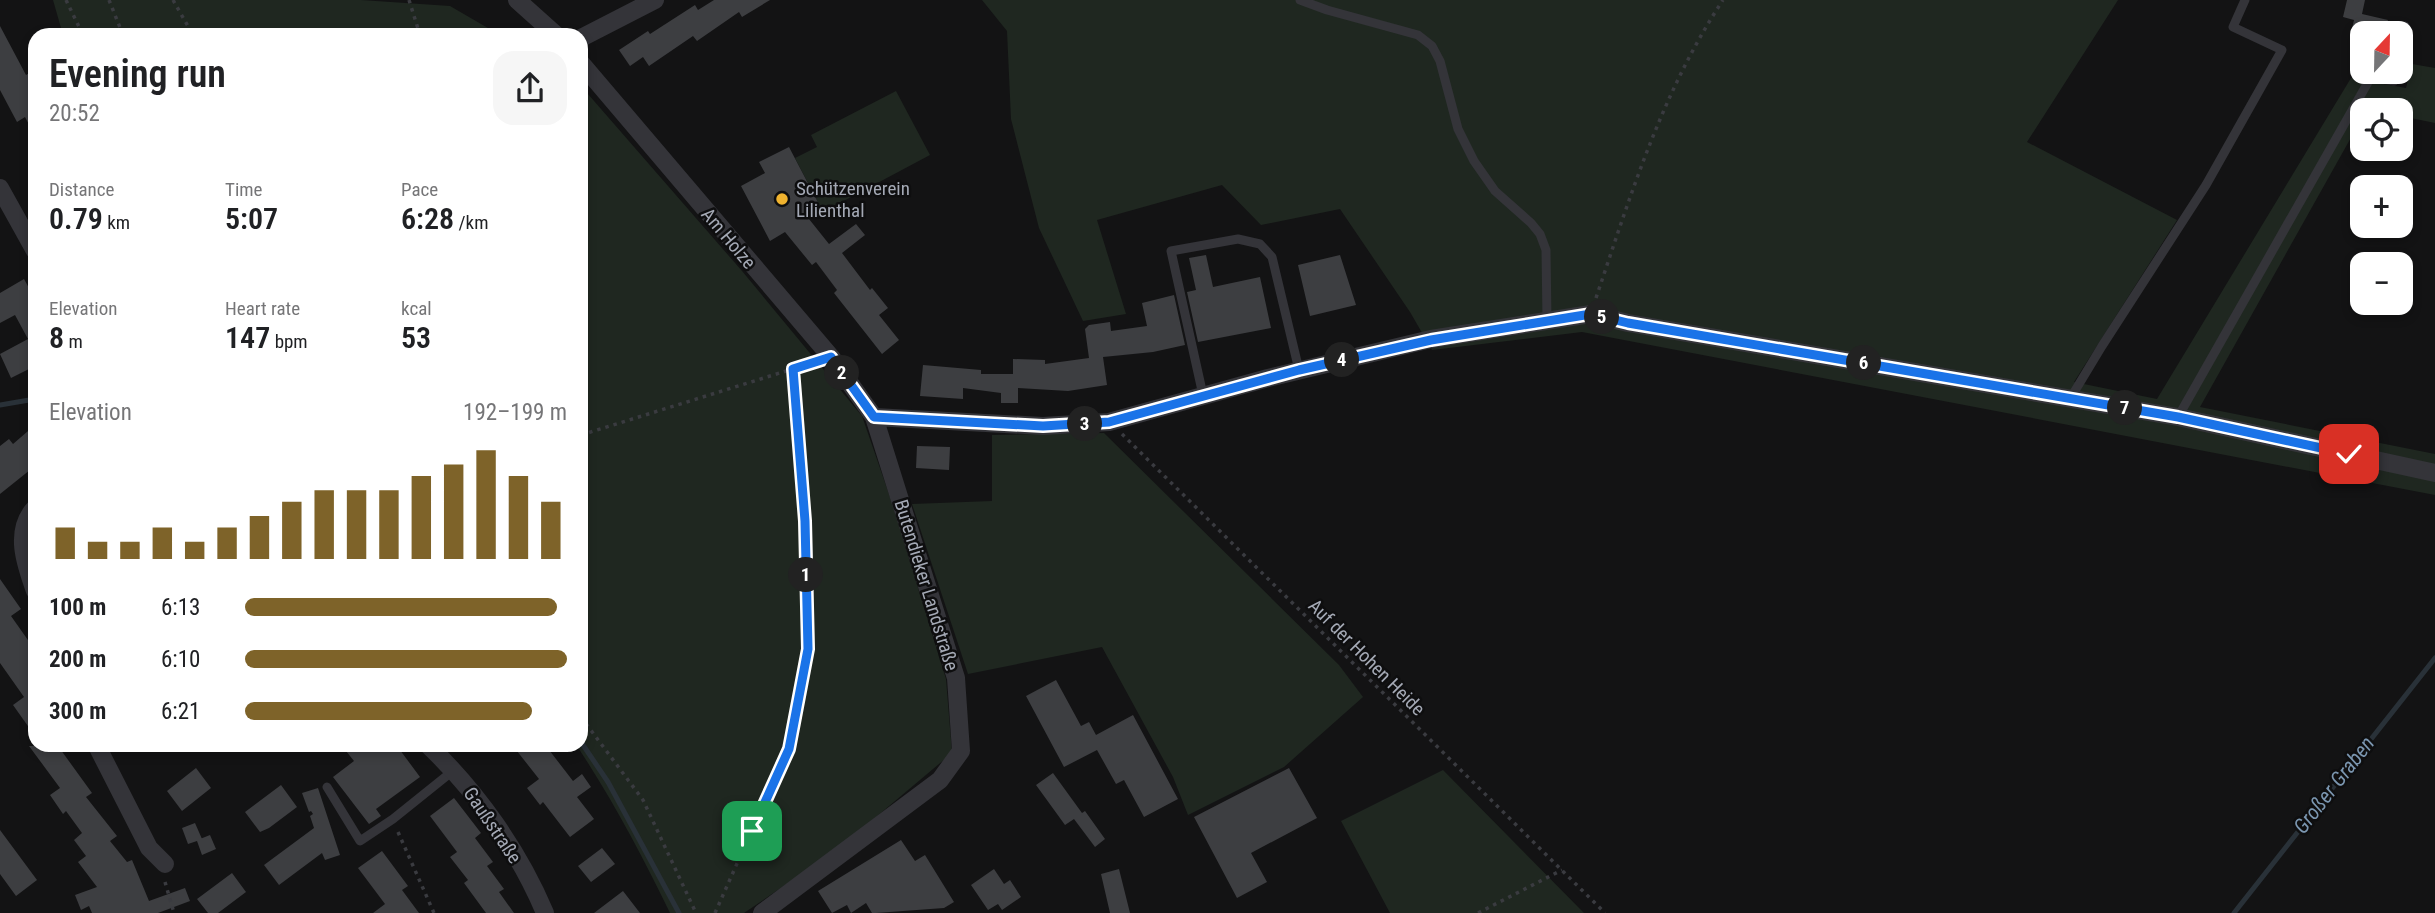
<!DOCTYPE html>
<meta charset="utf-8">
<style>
body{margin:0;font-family:"Roboto Condensed",sans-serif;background:#f6f6f6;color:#202124;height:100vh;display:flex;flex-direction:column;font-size:26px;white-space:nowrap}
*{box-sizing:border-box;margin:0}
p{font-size:23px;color:#757577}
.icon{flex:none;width:38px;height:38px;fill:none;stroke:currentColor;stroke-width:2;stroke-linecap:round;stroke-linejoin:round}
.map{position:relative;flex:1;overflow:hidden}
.drawer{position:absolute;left:28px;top:28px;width:560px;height:724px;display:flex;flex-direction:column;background:#fff;border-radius:21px;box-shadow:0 4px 10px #0003}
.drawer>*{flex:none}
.needle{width:46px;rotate:22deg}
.tools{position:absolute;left:2350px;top:21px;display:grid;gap:14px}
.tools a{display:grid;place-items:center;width:63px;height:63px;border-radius:14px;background:#fff;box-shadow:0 4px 10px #0003;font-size:35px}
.pin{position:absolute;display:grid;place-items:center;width:60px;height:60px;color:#fff;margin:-30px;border-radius:14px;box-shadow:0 4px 10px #0006}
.km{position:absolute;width:35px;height:35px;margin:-18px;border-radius:50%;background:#222;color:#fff;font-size:19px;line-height:35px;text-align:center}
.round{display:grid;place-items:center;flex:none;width:74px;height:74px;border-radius:21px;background:#f6f6f6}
.summary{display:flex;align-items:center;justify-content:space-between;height:119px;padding:0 21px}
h1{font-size:38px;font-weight:600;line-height:52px}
.metrics{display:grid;grid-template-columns:repeat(3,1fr);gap:10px;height:119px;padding:7px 21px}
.metrics div{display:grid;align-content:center}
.metrics b{font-size:30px;font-weight:600}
.metrics small{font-size:19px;font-weight:400}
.metrics p{font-size:19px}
.chart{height:196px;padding:14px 21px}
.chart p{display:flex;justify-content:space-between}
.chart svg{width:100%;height:126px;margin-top:7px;stroke:#7e6329;stroke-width:6}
ul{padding:0 21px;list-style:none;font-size:23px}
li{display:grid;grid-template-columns:112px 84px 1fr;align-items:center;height:52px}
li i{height:18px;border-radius:9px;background:#7e6329}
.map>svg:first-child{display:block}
</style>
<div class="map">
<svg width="2435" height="913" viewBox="0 0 2435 913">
<rect width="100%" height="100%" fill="#131314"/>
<!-- green -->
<path fill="#1f2720" d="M53 0H361L450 6 500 35H63Z
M982 0H2118L2027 142 2177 220 2074 382 2157 399 2351 78 2406 88 2412 64 2435 68V123L2401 116V110L2368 108 2362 110V118L2200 407 2435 454V495L1582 332 1432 350 1410 312 1340 209 1261 225 1222 185 1097 220 1126 314 1083 321 1039 228 1011 119 1007 31Z
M581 86 742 271 862 416 891 500 946 679 952 753 838 849 744 913H670C642 855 612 799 577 746H581Z
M896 91 930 155 823 212 795 158 817 147 811 135Z
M1104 433 1339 665 1363 697 1284 767 1188 815 1173 777 1102 647 968 674 912 504 992 501V435Z
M1443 770 1584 913H1390L1341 821Z"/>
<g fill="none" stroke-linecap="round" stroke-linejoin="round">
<!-- stream -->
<path stroke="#293138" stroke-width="5" d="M0 405 35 399
M581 742 608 782 679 913
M2234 913 2435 658"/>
</g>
<!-- building -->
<path fill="#3d3e41" d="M714 0H770L742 17 739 12 697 41 693 36 649 66 643 57 630 66 619 50 648 31 650 34 695 5 698 10Z
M2347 0H2365L2362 14 2388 20 2384 33H2351L2354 20 2343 17Z
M0 26 26 75 35 70V136L25 117 17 122 0 90Z
M789 147 823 212 809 219 829 244 856 224 865 235 842 253 870 290 872 288 888 308 879 315 899 340 882 354 834 293 837 290 816 262 812 265 785 232 770 241 741 186 765 173 759 162Z
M1206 255 1213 287 1260 277 1271 328 1198 342 1187 292 1196 290 1189 258Z
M1340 255 1356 305 1310 316 1298 265Z
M24 279 35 299V366L11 378 0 354 28 339 15 315 0 323V293Z
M1174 295 1185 345 1153 352 1103 357 1107 385 1068 391 1018 388V403H1001V393L963 388V399L920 396 923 365 981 370V374H1013V359L1045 360V364L1089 358 1085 329 1089 325 1110 322 1111 331 1147 326 1142 303Z
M35 425V466L0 494V446L9 439 13 444Z
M917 446 950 447 949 470 916 468Z
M0 579 21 609 11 616 35 650V736L13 705 24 697 0 663Z
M1056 680 1081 726 1089 722 1096 735 1133 715 1178 799 1144 817 1124 780 1116 784 1097 750 1064 767 1026 696Z
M29 746H58L92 793 86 797 117 836 110 841 127 862 132 860 149 901 185 888 190 901 158 913H92L89 906 81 910 75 895 97 887 78 862 86 856 74 840 82 833 66 811 63 814 50 795 60 788Z
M342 746H397L420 777 376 809 381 816 369 824 333 777 354 761Z
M513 746H546L573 781 582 774 591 787 577 797 594 819 570 837 543 802 540 805 527 788 539 779Z
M196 768 211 788 182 811 167 791Z
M1289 768 1317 818 1251 853 1267 882 1237 898 1194 817Z
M1053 773 1082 813 1085 811 1105 839 1095 847 1074 819 1065 825 1036 785Z
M281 785 297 807 269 828 260 832 245 812Z
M318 788 340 855 325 860 322 853 279 885 264 865 314 828 310 816 313 814 311 811 309 812 302 793Z
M454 798 481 833 475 838 493 862 487 866 504 889 499 892 514 913H486L464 883 468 880 450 857 457 852 430 816Z
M195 823 202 839H200L210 835 216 849 202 855 197 841 188 844 182 828Z
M0 830 37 880 16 896 0 874Z
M901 840 915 861 925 855 954 902 944 908 876 913H872L866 903 851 913 847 905 832 913 818 891Z
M602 848 615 864 591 882 578 866Z
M382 851 408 886 402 890 419 913H373L385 904 358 868Z
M994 869 1004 884 1010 880 1021 897 1002 910 998 904 988 910 971 885Z
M1119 869 1130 913H1110L1101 874Z
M232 873 246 892 218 913H208L197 899Z
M623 891 640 913H594Z"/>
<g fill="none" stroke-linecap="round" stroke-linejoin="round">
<!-- path -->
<path stroke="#3a3b40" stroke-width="3.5" stroke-dasharray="3.5 5" stroke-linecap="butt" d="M66 0 83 35
M109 0 123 35
M173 0 193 35
M409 0 420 35
M1596 298C1631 194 1662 92 1723 0
M1122 434 1605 913
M581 435 815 362
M581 717 643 800 696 913
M398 832 434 913
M165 882 174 913
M715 913 788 749 808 649 805 521 793 369
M1478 913 1562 870"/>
<!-- service -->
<path stroke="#343439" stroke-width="9" d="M1300 0 1327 10 1418 35 1432 46 1440 61 1458 129 1474 161 1495 191 1531 223 1540 234 1546 250 1547 320
M2401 47 2405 26
M1203 395 1171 251 1238 239 1260 244 1272 257 1299 370
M2070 399 2102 346 2206 185 2282 50 2233 27 2245 0
M2178 417 2371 77 2394 81 2396 72
M327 787 360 841 393 819 454 770"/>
<!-- minor -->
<path stroke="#343439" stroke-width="18" d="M517 0 556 35
M581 38 655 0
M581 63 831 357 874 417 956 678 961 751 940 780 762 913
M0 188 35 251
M874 417 1043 426 1109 422 1268 378 1431 339 1591 314 1628 323 2178 417 2435 473
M35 508C13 531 26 566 35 591
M97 746 149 848 165 864
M429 746C477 792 519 851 545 913"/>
</g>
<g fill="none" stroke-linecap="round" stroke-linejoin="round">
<defs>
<path id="route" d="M752 831 789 749 808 649 805 521 793 369 831 357 874 417 1043 426 1109 422 1299 370 1431 340 1591 314 1628 323 2178 417 2349 454"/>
</defs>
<!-- route casing -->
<use href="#route" stroke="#fff" stroke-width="14"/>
<!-- route -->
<use href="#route" stroke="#1a73e8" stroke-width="9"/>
</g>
<!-- markers -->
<circle fill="#f0b32f" stroke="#0e0e0f" stroke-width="2.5" cx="782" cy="199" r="7"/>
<g text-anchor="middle" stroke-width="5" stroke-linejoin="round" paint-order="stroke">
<!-- poi labels -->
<g font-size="19" fill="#a4a9b5" stroke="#0e0e0f" text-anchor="start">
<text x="796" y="195">Schützenverein<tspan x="796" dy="22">Lilienthal</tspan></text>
</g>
<!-- street labels -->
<g font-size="19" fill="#a4a9b5" stroke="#0e0e0f">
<text transform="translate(729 238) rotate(50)" y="7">Am Holze</text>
<text transform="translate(927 585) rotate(73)" y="7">Butendieker Landstraße</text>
<text transform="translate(1367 657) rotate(45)" y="7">Auf der Hohen Heide</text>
<text transform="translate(493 825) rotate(56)" y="7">Gaußstraße</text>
</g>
<!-- water labels -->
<g font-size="21" font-style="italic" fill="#7b96b0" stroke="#0e0e0f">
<text transform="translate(2334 785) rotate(-52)" y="7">Großer Graben</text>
</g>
</g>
</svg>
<div class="tools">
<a><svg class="needle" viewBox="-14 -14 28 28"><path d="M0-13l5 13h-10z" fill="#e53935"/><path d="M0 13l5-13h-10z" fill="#757577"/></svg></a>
<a><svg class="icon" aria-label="locate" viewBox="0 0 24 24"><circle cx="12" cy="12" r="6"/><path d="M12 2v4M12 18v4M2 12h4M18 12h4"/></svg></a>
<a>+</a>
<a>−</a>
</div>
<div class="pin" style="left:752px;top:831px;background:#1e9e55"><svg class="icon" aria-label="arrive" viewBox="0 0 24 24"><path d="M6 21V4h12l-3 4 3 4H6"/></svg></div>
<div class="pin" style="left:2349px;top:454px;background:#d93025"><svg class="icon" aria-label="check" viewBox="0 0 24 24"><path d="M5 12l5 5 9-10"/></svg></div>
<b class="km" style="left:806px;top:575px">1</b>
<b class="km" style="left:842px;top:373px">2</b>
<b class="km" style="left:1085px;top:424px">3</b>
<b class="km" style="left:1342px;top:360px">4</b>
<b class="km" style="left:1602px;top:317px">5</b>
<b class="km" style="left:1864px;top:363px">6</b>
<b class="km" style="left:2125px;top:408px">7</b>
<section class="drawer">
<div class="summary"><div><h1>Evening run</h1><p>20:52</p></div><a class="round"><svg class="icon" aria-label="share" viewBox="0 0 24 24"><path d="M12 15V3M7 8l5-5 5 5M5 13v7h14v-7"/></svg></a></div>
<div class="metrics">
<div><p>Distance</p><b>0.79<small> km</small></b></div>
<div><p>Time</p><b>5:07</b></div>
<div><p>Pace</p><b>6:28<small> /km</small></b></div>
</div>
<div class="metrics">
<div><p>Elevation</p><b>8<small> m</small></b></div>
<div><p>Heart rate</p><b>147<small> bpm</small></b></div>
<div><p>kcal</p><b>53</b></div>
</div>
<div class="chart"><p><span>Elevation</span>192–199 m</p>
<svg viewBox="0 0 160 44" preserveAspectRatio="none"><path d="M5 44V33M15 44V38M25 44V38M35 44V33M45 44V38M55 44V33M65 44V29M75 44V24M85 44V20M95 44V20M105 44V20M115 44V15M125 44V11M135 44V6M145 44V15M155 44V24"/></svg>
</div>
<ul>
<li><b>100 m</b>6:13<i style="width:97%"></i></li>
<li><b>200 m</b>6:10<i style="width:100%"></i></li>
<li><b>300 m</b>6:21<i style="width:89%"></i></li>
</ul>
</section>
</div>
